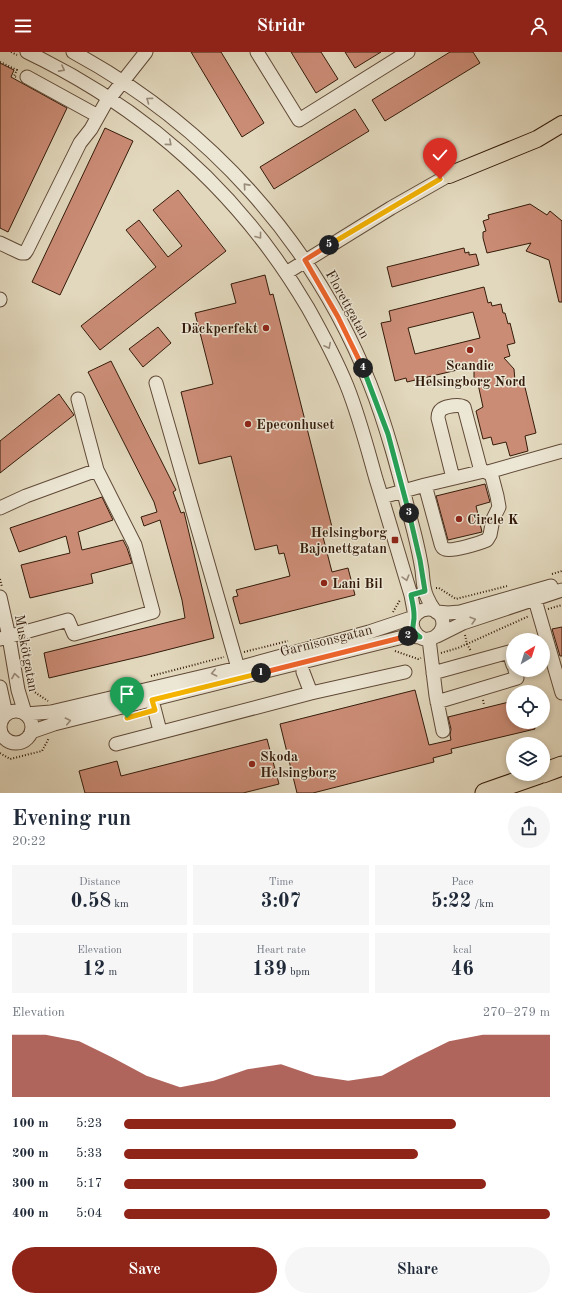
<!DOCTYPE html>
<meta charset="utf-8">
<style>
body{margin:0;font-family:"Old Standard TT",serif;background:#f6f6f7;color:#1f2937;height:100vh;display:flex;flex-direction:column;font-size:15px;white-space:nowrap}
*{box-sizing:border-box;margin:0}
p{font-size:13px;color:#747a83}
.icon{flex:none;width:22px;height:22px;fill:none;stroke:currentColor;stroke-width:2;stroke-linecap:round;stroke-linejoin:round}
.map{position:relative;height:741px;overflow:hidden}
.panel{display:flex;flex-direction:column;background:#fff;flex:1}
.panel>*{flex:none}
.needle{width:26px;rotate:38deg}
.buttons{position:absolute;left:506px;top:581px;display:grid;gap:8px}
.buttons a{display:grid;place-items:center;width:44px;height:44px;border-radius:50%;background:#fff;box-shadow:0 2px 6px #0003;font-size:20px}
.pin{position:absolute;display:grid;place-items:center;width:34px;height:34px;color:#fff;margin:-41px -17px;border-radius:50% 50% 50% 0;rotate:-45deg;box-shadow:0 0 4px #0007}
.pin .icon{rotate:45deg}
.km{position:absolute;width:20px;height:20px;margin:-10px;border-radius:50%;background:#222;color:#fff;font-size:11px;line-height:20px;text-align:center}
.round{display:grid;place-items:center;flex:none;width:42px;height:42px;border-radius:21px;background:#f6f6f7}
.summary{display:flex;align-items:center;justify-content:space-between;height:68px;padding:0 12px}
h1{font-size:22px;font-weight:700;line-height:30px}
.metrics{display:grid;grid-template-columns:repeat(3,1fr);gap:6px;height:68px;padding:4px 12px}
.metrics div{display:grid;align-content:center;border-radius:0px;background:#f6f6f7;text-align:center}
.metrics b{font-size:20px;font-weight:700}
.metrics small{font-size:11px;font-weight:400}
.metrics p{font-size:11px}
.chart{height:112px;padding:8px 12px}
.chart p{display:flex;justify-content:space-between}
.chart svg{width:100%;height:72px;margin-top:4px;fill:#8f2418;opacity:.7}
.primary-button{display:flex;gap:8px;margin-top:auto;padding:8px 12px}
.primary-button a{flex:1;height:46px;border-radius:24px;background:#8f2418;color:#fff;font-size:16px;font-weight:700;line-height:46px;text-align:center}
.primary-button a+a{background:#f6f6f7;color:#1f2937}
ul{padding:0 12px;list-style:none;font-size:13px}
li{display:grid;grid-template-columns:64px 48px 1fr;align-items:center;height:30px}
li i{height:10px;border-radius:5px;background:#8f2418}
header{display:flex;justify-content:space-between;align-items:center;height:52px;padding:0 12px;background:#8f2418;color:#fff;font-size:18px;font-weight:700}
.map>svg:first-child{display:block}
</style>
<header><svg class="icon" aria-label="menu" viewBox="0 0 24 24"><path d="M4 6h16M4 12h16M4 18h16"/></svg>Stridr<svg class="icon" aria-label="person" viewBox="0 0 24 24"><circle cx="12" cy="8" r="4"/><path d="M4 21q1-7 8-7t8 7"/></svg></header>
<div class="map">
<svg width="562" height="741" viewBox="0 0 562 741">
<rect width="100%" height="100%" fill="#e2d8bd"/>
<filter id="stains"><feTurbulence type="fractalNoise" baseFrequency=".005" numOctaves="4"/><feColorMatrix values="0 0 0 0 .2 0 0 0 0 .09 0 0 0 0 .02 0 0 0 .5 -.17"/></filter>
<radialGradient id="worn" r=".72"><stop offset=".6" stop-color="#630" stop-opacity="0"/><stop offset="1" stop-color="#630" stop-opacity=".3"/></radialGradient>
<!-- building -->
<path fill="#cb8c76" stroke="#341b0a" fill-rule="evenodd" d="M191 0H221L264 71 242 85Z
M291 0H321L338 27 316 41Z
M345 0H381L355 16Z
M450 0H473L480 11 385 69 372 48Z
M0 11 14 18 11 25 67 56 8 180 0 176Z
M355 57 369 79 274 137 260 115Z
M105 76 133 89 60 243 32 230Z
M178 138 226 199 100 298 81 274 156 215 126 178 139 168 168 205 182 194 153 158Z
M530 152 547 163 550 159 562 169V250H559L549 208 526 199 531 191 487 201 483 186V180L486 179 483 169 489 167 488 163Z
M464 196 465 201 469 200V203L476 202 479 213 392 235 387 215Z
M265 223 270 243 273 242 333 479 322 481 332 520 348 516 355 543 240 572 233 547V545L238 544 236 538 290 524 284 501 279 502 277 493 255 498 231 404 199 412 181 340 213 332 195 261 236 251 231 232Z
M484 235 488 251 491 250 492 254 501 252 503 261H505L508 272 510 271 515 291 507 293 510 304 504 306 514 317 515 329 523 327 536 381 525 384 528 399 510 404 506 390 493 393 491 385 483 387 476 359 483 355 478 332 474 327V314L407 330 406 326 395 329 381 271 391 269 389 259ZM473 260 480 286 415 302 408 276Z
M158 275 171 291 143 315 129 297Z
M111 309 176 438 173 440 181 461 184 460 214 586 147 603 49 626 44 601 185 566 182 548 160 468 144 474 141 465 157 460 154 450 88 320Z
M59 342 74 363 0 421V389Z
M485 432 490 450 476 454 482 480 448 488 436 444Z
M102 445 113 468 78 480 82 498 123 488 127 496 132 511 91 522 93 531 30 546 21 513 70 501 66 484 19 500 10 476Z
M562 575V604H560L552 577Z
M415 638 429 693 451 688 450 683 451 677 448 665 513 649V670H534L535 677 451 697 452 701 433 706 434 710 313 741H297L280 672Z
M267 687 279 732 243 741H85L79 719 117 709 121 724Z"/>
<g fill="none" stroke-linecap="round" stroke-linejoin="round">
<defs>
<path id="minor" d="M27 0C146 57 241 142 308 256 322 281 336 307 347 334 359 364 367 395 376 427 388 465 399 504 411 543L415 564
M73 0C208 73 313 189 370 332 389 380 401 430 414 480 417 492 420 505 422 518 423 527 423 537 427 545 429 550 432 555 435 559 438 562 438 560 441 564 450 581 425 597 415 580 406 566 421 554 434 558
M257 0 299 68 408 0
M27 25 98 64
M0 191 21 201H25L27 198 80 91 91 77 105 52 146 0
M286 221 391 156 449 123
M0 248V247
M156 331 238 616
M78 347 97 418
M488 420 562 399
M453 426 438 366C438 363 439 359 442 357 447 354 459 352 464 355L481 419
M382 445 425 433 441 492C442 495 442 496 445 497 452 500 480 491 487 488L490 483 493 467 499 455 497 444 492 425 490 422 484 419 425 433
M0 456 26 444 97 418 135 493 153 560 74 582 68 568 0 587
M0 545 9 585 18 638 25 661
M535 548 562 641
M437 560 448 561 460 560 551 534
M437 584 463 571 562 538
M429 587 436 644 443 679
M303 620 311 641 405 620
M433 621 509 600 513 613
M0 635 4 653 2 668
M152 648 160 679
M437 650 517 626 515 618
M0 675a16 16 0 1 1 32 0a16 16 0 1 1-32 0Z
M26 662 51 660 238 616 369 580 414 565
M31 680 54 672 407 584 420 585
M116 692 311 641"/>
<path id="major" d="M449 123 537 87 562 72"/>
<path id="highway" d="M543 721 562 714
M485 741 539 722"/>
</defs>
<!-- minor casing -->
<use href="#minor" stroke="#604a37" stroke-width="15"/>
<!-- major casing -->
<use href="#major" stroke="#341b0a" stroke-width="18"/>
<!-- highway casing -->
<use href="#highway" stroke="#341b0a" stroke-width="21"/>
<!-- path -->
<path stroke="#341b0a" stroke-width="2" stroke-dasharray="1 2" stroke-linecap="butt" d="M11 0 17 3
M0 10 17 18 14 24 16 25
M552 522 562 519
M0 527 2 535
M436 536H439L456 547 507 534
M548 557 562 553
M393 560 400 548
M465 583 467 592 471 599
M395 599 418 607 421 606
M244 600 288 589
M441 601 458 596 529 564
M151 624 224 605
M30 637 48 649
M483 648 484 653
M0 701 10 707 42 699 49 686"/>
<!-- minor -->
<use href="#minor" stroke="#ece6d4" stroke-width="13"/>
<!-- major -->
<use href="#major" stroke="#e2d8bd" stroke-width="16"/>
<!-- highway -->
<use href="#highway" stroke="#e2d8bd" stroke-width="19"/>
</g>
<!-- one-way arrows -->
<defs><path id="oneway-chevron" d="M-2-3.5L2.5 0L-2 3.5" fill="none" stroke-width="1.6" stroke-linecap="round" stroke-linejoin="round"/></defs>
<g stroke="#998b79">
<use href="#oneway-chevron" transform="translate(62 17) rotate(28)"/>
<use href="#oneway-chevron" transform="translate(149 48) rotate(-144)"/>
<use href="#oneway-chevron" transform="translate(169 91) rotate(40)"/>
<use href="#oneway-chevron" transform="translate(246 134) rotate(-132)"/>
<use href="#oneway-chevron" transform="translate(259 184) rotate(52)"/>
<use href="#oneway-chevron" transform="translate(328 294) rotate(63)"/>
<use href="#oneway-chevron" transform="translate(406 526) rotate(74)"/>
<use href="#oneway-chevron" transform="translate(473 568) rotate(-16)"/>
<use href="#oneway-chevron" transform="translate(214 621) rotate(167)"/>
<use href="#oneway-chevron" transform="translate(15 624) rotate(-99)"/>
<use href="#oneway-chevron" transform="translate(68 669) rotate(-13)"/>
</g>
<g fill="none" stroke-linecap="round" stroke-linejoin="round">
<defs>
<path id="split-1" d="M127 666 155 658 152 648 261 621"/>
<path id="split-2" d="M261 621 408 584"/>
<path id="split-3" d="M408 584 420 585C408 577 415 573 414 563 414 556 412 549 411 543L425 539 420 508 409 461"/>
<path id="split-4" d="M363 316 388 382 409 461"/>
<path id="split-5" d="M329 193 305 208 338 265 363 316"/>
<path id="split-6" d="M329 193 440 127"/>
</defs>
<!-- split-1 casing -->
<use href="#split-1" stroke="#fff" stroke-width="8"/>
<!-- split-2 casing -->
<use href="#split-2" stroke="#fff" stroke-width="8"/>
<!-- split-3 casing -->
<use href="#split-3" stroke="#fff" stroke-width="8"/>
<!-- split-4 casing -->
<use href="#split-4" stroke="#fff" stroke-width="8"/>
<!-- split-5 casing -->
<use href="#split-5" stroke="#fff" stroke-width="8"/>
<!-- split-6 casing -->
<use href="#split-6" stroke="#fff" stroke-width="8"/>
<!-- split-1 -->
<use href="#split-1" stroke="#f5b400" stroke-width="5"/>
<!-- split-2 -->
<use href="#split-2" stroke="#f0652b" stroke-width="5"/>
<!-- split-3 -->
<use href="#split-3" stroke="#22a559" stroke-width="5"/>
<!-- split-4 -->
<use href="#split-4" stroke="#22a559" stroke-width="5"/>
<!-- split-5 -->
<use href="#split-5" stroke="#f0652b" stroke-width="5"/>
<!-- split-6 -->
<use href="#split-6" stroke="#f5b400" stroke-width="5"/>
</g>
<!-- markers -->
<g fill="#8f2418" stroke="#ece6d4" stroke-width="1.5">
<circle cx="266" cy="276" r="4"/>
<circle cx="470" cy="298" r="4"/>
<circle cx="248" cy="372" r="4"/>
<circle cx="459" cy="467" r="4"/>
<rect x="391" y="484" width="8" height="8" rx="2"/>
<circle cx="324" cy="531" r="4"/>
<circle cx="252" cy="712" r="4"/>
</g>
<g text-anchor="middle" stroke-width="3" stroke-linejoin="round" paint-order="stroke">
<!-- street labels -->
<g font-size="14" fill="#341b0a" stroke="#ece6d4">
<text transform="translate(348 252) rotate(61)" y="5">Florettgatan</text>
<text transform="translate(326 588) rotate(-14)" y="5">Garnisonsgatan</text>
<text transform="translate(27 601) rotate(79)" y="5">Muskötgatan</text>
</g>
<!-- poi labels -->
<g font-size="14" font-weight="bold" fill="#341b0a" stroke="#ece6d4" text-anchor="start">
<text x="258" y="281" text-anchor="end">Däckperfekt</text>
<text x="470" y="318" text-anchor="middle">Scandic<tspan x="470" dy="16">Helsingborg Nord</tspan></text>
<text x="256" y="377">Epeconhuset</text>
<text x="467" y="472">Circle K</text>
<text x="387" y="485" text-anchor="end">Helsingborg<tspan x="387" dy="16">Bajonettgatan</tspan></text>
<text x="332" y="536">Lani Bil</text>
<text x="260" y="709">Skoda<tspan x="260" dy="16">Helsingborg</tspan></text>
</g>
</g>
<rect width="100%" height="100%" filter="url(#stains)"/>
<rect width="100%" height="100%" fill="url(#worn)"/>
</svg>
<div class="buttons">
<a><svg class="needle" viewBox="-14 -14 28 28"><path d="M0-13l5 13h-10z" fill="#e53935"/><path d="M0 13l5-13h-10z" fill="#747a83"/></svg></a>
<a><svg class="icon" aria-label="locate" viewBox="0 0 24 24"><circle cx="12" cy="12" r="6"/><path d="M12 2v4M12 18v4M2 12h4M18 12h4"/></svg></a>
<a><svg class="icon" aria-label="layers" viewBox="0 0 24 24"><path d="M12 4l9 5-9 5-9-5zM3 14l9 5 9-5"/></svg></a>
</div>
<div class="pin" style="left:127px;top:666px;background:#1e9e55"><svg class="icon" aria-label="arrive" viewBox="0 0 24 24"><path d="M6 21V4h12l-3 4 3 4H6"/></svg></div>
<div class="pin" style="left:440px;top:127px;background:#d93025"><svg class="icon" aria-label="check" viewBox="0 0 24 24"><path d="M5 12l5 5 9-10"/></svg></div>
<b class="km" style="left:261px;top:621px">1</b>
<b class="km" style="left:408px;top:584px">2</b>
<b class="km" style="left:409px;top:461px">3</b>
<b class="km" style="left:363px;top:316px">4</b>
<b class="km" style="left:329px;top:193px">5</b>
</div>
<section class="panel">
<div class="summary"><div><h1>Evening run</h1><p>20:22</p></div><a class="round"><svg class="icon" aria-label="share" viewBox="0 0 24 24"><path d="M12 15V3M7 8l5-5 5 5M5 13v7h14v-7"/></svg></a></div>
<div class="metrics">
<div><p>Distance</p><b>0.58<small> km</small></b></div>
<div><p>Time</p><b>3:07</b></div>
<div><p>Pace</p><b>5:22<small> /km</small></b></div>
</div>
<div class="metrics">
<div><p>Elevation</p><b>12<small> m</small></b></div>
<div><p>Heart rate</p><b>139<small> bpm</small></b></div>
<div><p>kcal</p><b>46</b></div>
</div>
<div class="chart"><p><span>Elevation</span>270–279 m</p>
<svg viewBox="0 0 160 44" preserveAspectRatio="none"><path d="M0 44V6L10 6L20 10L30 20L40 31L50 38L60 34L70 27L80 24L90 31L100 34L110 31L120 20L130 10L140 6L150 6L160 6V44z"/></svg>
</div>
<ul>
<li><b>100 m</b>5:23<i style="width:78%"></i></li>
<li><b>200 m</b>5:33<i style="width:69%"></i></li>
<li><b>300 m</b>5:17<i style="width:85%"></i></li>
<li><b>400 m</b>5:04<i style="width:100%"></i></li>
</ul>
<div class="primary-button"><a>Save</a><a>Share</a></div>
</section>
